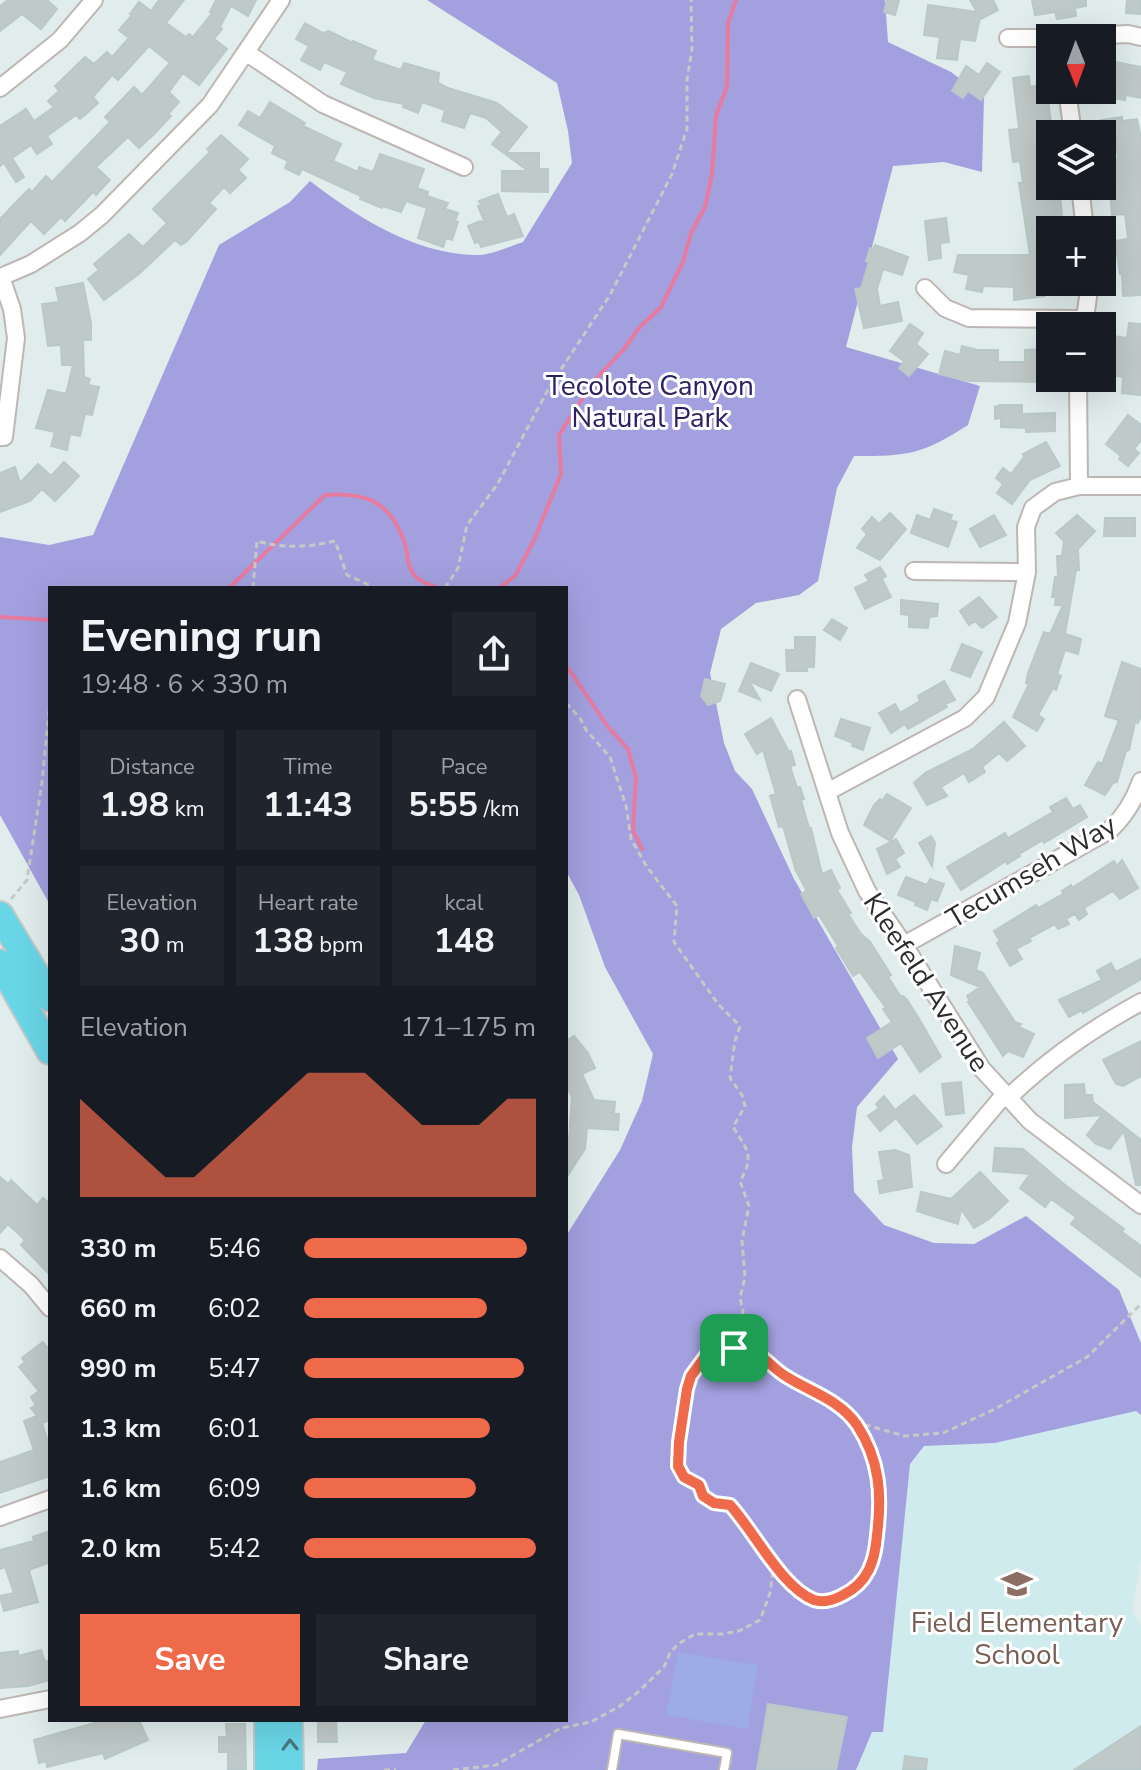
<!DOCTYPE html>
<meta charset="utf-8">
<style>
body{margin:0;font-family:"Nunito Sans",sans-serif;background:#20242c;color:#f1f3f6;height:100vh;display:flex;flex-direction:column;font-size:30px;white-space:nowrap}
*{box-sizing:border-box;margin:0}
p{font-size:26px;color:#9ea1a6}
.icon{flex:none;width:44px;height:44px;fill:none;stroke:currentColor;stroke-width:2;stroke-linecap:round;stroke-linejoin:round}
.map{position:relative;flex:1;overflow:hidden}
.panel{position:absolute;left:48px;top:586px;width:520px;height:1136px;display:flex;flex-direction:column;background:#171b24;border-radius:0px;box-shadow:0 8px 32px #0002}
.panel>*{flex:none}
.needle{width:52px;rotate:179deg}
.tools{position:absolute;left:1036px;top:24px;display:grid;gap:16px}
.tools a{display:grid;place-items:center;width:80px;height:80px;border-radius:0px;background:#171b24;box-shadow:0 8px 32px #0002;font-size:40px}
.pin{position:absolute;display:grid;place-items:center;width:68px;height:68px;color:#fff;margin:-34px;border-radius:16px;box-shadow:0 4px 12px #0006}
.round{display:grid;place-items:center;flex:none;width:84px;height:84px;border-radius:0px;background:#20242c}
.head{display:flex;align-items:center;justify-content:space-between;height:136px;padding:0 32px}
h1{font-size:44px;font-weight:700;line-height:60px}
.figures{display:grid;grid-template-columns:repeat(3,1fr);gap:12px;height:136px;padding:8px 32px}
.figures div{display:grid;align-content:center;border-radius:0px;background:#20242c;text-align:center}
.figures b{font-size:34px;font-weight:700}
.figures small{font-size:22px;font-weight:400}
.figures p{font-size:22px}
.chart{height:224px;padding:16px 32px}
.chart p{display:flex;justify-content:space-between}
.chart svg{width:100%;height:144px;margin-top:8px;fill:#ee6a4b;opacity:.7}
.action{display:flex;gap:16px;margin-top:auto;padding:16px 32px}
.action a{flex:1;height:92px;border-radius:0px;background:#ee6a4b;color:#fff;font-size:32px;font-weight:700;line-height:92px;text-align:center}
.action a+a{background:#20242c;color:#f1f3f6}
ul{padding:0 32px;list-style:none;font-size:26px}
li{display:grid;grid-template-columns:128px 96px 1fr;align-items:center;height:60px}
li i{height:20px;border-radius:10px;background:#ee6a4b}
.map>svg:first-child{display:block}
</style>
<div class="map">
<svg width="1141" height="1770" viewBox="0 0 1141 1770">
<rect width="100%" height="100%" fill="#e0edec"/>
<!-- education -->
<path fill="#d0ebed" d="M1136 1410 1141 1415V1557L1132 1611 1141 1626V1770H856L872 1732H882L910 1464 924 1445 995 1443Z"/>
<!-- green -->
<path fill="#a2a0df" d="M427 0H885L888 42 951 72 984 97 982 172 944 162 893 166 846 347 980 386 968 425C921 455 909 456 854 456L837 488 818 581 799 595 756 603 721 629 710 673 724 743 735 771 752 789 794 879 898 1059 857 1107 852 1147 854 1192 884 1225 934 1243 974 1244 1026 1216 1119 1290 1141 1343V1415L1136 1411 995 1443 924 1446 910 1464 883 1732H872L856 1770H317L318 1759 406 1753 426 1720H566V1236L620 1150 642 1101 653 1054 605 967 579 895 566 871V588H50V905L0 815V537L49 545 93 535 219 245 290 202 310 181C357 217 413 253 474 255 489 256 508 247 523 242L572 163 568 131 557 83Z"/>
<!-- pitch -->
<path fill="#9dabe6" d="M678 1652 758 1665 748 1729 666 1715Z"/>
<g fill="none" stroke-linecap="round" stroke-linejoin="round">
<!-- stream -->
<path stroke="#e77aa1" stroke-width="4" d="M229 588 325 495C365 492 390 501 404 541 409 554 406 568 416 577 422 582 432 586 439 588
M499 588 515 576 534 540 561 474 559 435 593 382 624 349 639 328 661 307 683 262 691 233 705 207 712 174 716 116 727 86 728 23 736 0
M0 617 50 620
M566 665 608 727 628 749 636 778 633 830 642 849"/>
</g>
<!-- building -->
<path fill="#bfc9c8" stroke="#b9c8c8" stroke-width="2" d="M8 0H47L57 9 41 29 22 14 0 31V6Z
M159 0H184L166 23 186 37 189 34 193 37 212 13 210 12 216 0H256L248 16 231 6 220 27 222 29 214 39 227 49 199 85 183 73 169 92 179 102 168 114 171 116 155 133 139 148 128 137 96 167 110 180 96 195 93 192 65 221 61 217 44 234 31 221 0 255V219L29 189 32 192 46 176 52 182 110 122 105 117 134 87 142 95 170 63 149 46 118 80 112 75 93 97 98 103 85 115 80 119 76 115 47 136 52 144 37 154 31 145 12 158 24 177 16 182 4 163 0 166V126L26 109 34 121 54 107 48 101 59 91 55 86 85 57 94 64 107 52 112 57 129 38 119 30 132 15 130 14 139 2 151 11Z
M887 0H899L895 15 884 12Z
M970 0H993L998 10 981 19 980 17 975 41 960 39 957 60 937 58 940 37 924 35 928 5 977 12Z
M1032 0H1086V6L1075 8 1076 16 1057 19 1055 12 1035 15Z
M1127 0H1141V14L1126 13Z
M305 23 323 33 329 31 353 43V41L376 51 372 60 401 70 404 63 439 73 438 83 448 88 497 103 527 127 506 153H539V169H548V192L502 191V171H528L492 144 502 132 486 118 470 113 464 128 451 124 442 121 445 110 422 102 418 113 403 107 404 104 374 98 341 84 347 72 324 62 320 70 301 60 309 46 296 39Z
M1115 62 1141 67V98L1126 95 1125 100 1102 96V75L1112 77Z
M987 63 1000 72 981 100 968 91 963 98 952 91 966 66 979 75Z
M1029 76 1030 87 1035 86V89L1047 88 1052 134H1050V145L1036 146 1039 178H1050V186H1059L1063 225 1044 228 1048 259 1050 258V291H1045V296L1014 300V287L983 286 982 292 966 289 969 275 954 272 958 255H1030L1019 183H1023L1020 161 1013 162 1009 130 1019 129 1013 78Z
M270 102 305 123 303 126 341 144 333 161 358 172 359 167 373 172 380 154 424 169 417 188 428 192 427 196 448 203 445 209 458 213 455 221 458 222 452 240 446 238 443 247 418 238 427 208 406 201 401 212 383 206 382 208 360 199 361 196 302 169 299 175 285 168 288 161 272 153 275 146 239 125 248 111 260 118Z
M1122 117V121L1137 119 1141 138V295L1123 296 1122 274H1120L1115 241 1128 239 1125 214 1112 215 1107 160 1118 159 1115 134 1103 135 1101 120Z
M221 135 248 159 238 170 246 178 230 193 224 187 209 203 216 209 186 242 181 245 175 240 140 273 104 300 88 279 99 270 94 264 129 234 143 247 167 223 153 209 210 152 207 149Z
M498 194 507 217 514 214 523 236 481 247 479 242 475 243 468 226 480 221 485 223 478 206 481 205 479 201Z
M946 218 949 242 940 243 941 258 929 260 925 221Z
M875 245 908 257 902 275 883 269 877 289 880 306 898 302 902 321 864 328 855 289 861 288 869 262 866 261 870 248 873 249Z
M83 283 91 323V340H83L84 377 90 379 88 385 99 387 92 415 85 414 80 436 70 434 67 450 51 446 55 432 36 428 48 390 66 394 73 365H62L61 345 48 346 42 304 59 302 56 288Z
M1129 323 1141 324V395L1122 393 1123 377 1110 375 1113 336 1127 338Z
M910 324 923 333 916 344 928 354 909 376 899 368 904 361 890 351Z
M962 346 977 350H998V362H1025V350L1040 349V363H1050V382L968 381 939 374 945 351 960 355Z
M1000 405H1022V414L1055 413V431L1026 432V428L1001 427V418L995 419V407Z
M1128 415 1140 424 1141 440 1134 449 1139 453 1128 466 1119 459 1121 456 1106 444Z
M1046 442 1060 466 1030 480 1012 504 997 493 1003 484 996 478 1003 468 1011 474 1024 457 1023 454Z
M64 462 79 476 55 501 42 489 30 501 0 512V473L15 467 20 483 38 464 51 476Z
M934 509 952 515 950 520 957 522 948 547 911 533 917 515 930 520Z
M890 513 906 529 880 560 857 548 867 534 862 529 872 517 879 524Z
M994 515 1006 535 980 547 970 529Z
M1077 515 1095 531 1078 549 1079 570H1076L1065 634 1081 639 1078 654 1065 650 1057 674 1061 676 1056 690 1053 688 1038 715 1044 719 1037 731 1013 717 1029 684 1026 683 1028 673 1044 632 1050 634 1063 605H1055L1056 597H1052L1055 577H1058L1057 556H1062L1064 541 1056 533Z
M1105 518H1135V536H1104Z
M880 567 886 576 882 579 891 597 865 609 855 588 869 581 865 575Z
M979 597 997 617 982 628 975 621 969 625 960 611Z
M901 600 938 604 937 616 929 617 928 628 909 627V615L901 614Z
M832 619 847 628 840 640 824 630Z
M795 637H815L814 667H807V671H787L786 650H795Z
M962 644 982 652 970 677 951 670Z
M1122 662 1141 669V716L1138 723 1135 722 1129 750 1126 751 1117 782 1113 783 1105 795 1085 785 1098 762 1102 764 1119 720 1105 716Z
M751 663 779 674 771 691 749 681 760 700 739 691Z
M705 679 725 684 720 701 708 705 701 696Z
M944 681 955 700 945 704 947 707 908 729 905 724 891 733 879 713 895 704 900 713 920 701 918 696Z
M771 718 789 752 791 751 795 765 790 766 797 788 800 787 804 799 801 800 809 828H811L822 874 831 870 840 888 837 890 851 913 848 914 861 934 870 942 891 975 888 977 901 997 903 996 907 1000 918 1017 941 1057 920 1072 901 1043 878 1058 867 1038 892 1022 883 1009 886 1008 860 972 853 976 836 948 838 946 819 915 814 918 801 894 807 891 796 871 783 826 779 827 770 796 776 794 763 750 757 754 745 734Z
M841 719 870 728 863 750 852 746 853 743 835 736Z
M1004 722 1025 746 1007 761 999 753 982 767 985 772 969 782 964 773 941 787 947 796 927 805 914 783 925 773 973 749Z
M887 794 911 808 890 841 864 825 874 805 880 799 882 801Z
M1066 798 1073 809 1080 805 1087 817 1044 843 1043 840 1019 854 1020 856 1007 864 1006 861 961 890 947 867 1005 833 1008 838 1053 812 1050 807Z
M931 836 935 843 932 866 919 843Z
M896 839 904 853 895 859 900 867 887 874 877 849Z
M1122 860 1138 888 1120 899 1113 891 1084 908 1087 914 1079 920 1075 914 1066 919 1069 924 1058 929 1055 924 1029 938 1031 941 1016 949 1022 959 1010 966 997 943 1000 941 994 931 1036 905 1038 908 1063 894 1062 891 1071 885 1072 888 1114 861 1117 866Z
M906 877 927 885 930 879 944 884 937 901 931 899 927 910 915 905 916 902 898 895Z
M955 946 980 953 976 970 983 973 1015 1022 1021 1024 1019 1027 1034 1034 1023 1057 1008 1051 1003 1056 968 1002 970 1001 967 996 980 987 951 975Z
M1141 959V979L1083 1013 1082 1010 1069 1017 1059 1000 1102 980 1097 971 1111 963 1116 972Z
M574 1036 588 1053 595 1068 582 1074 594 1100 615 1102 614 1114H619L618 1130 587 1128 585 1149 566 1178V1145L569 1141 572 1097 566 1085V1041Z
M1141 1041V1076L1123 1086 1116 1084 1103 1060Z
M961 1082 964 1113 946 1115 942 1084Z
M1084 1084 1085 1095H1092L1093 1102 1141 1140V1185H1136L1124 1131 1110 1149 1096 1144 1087 1135 1102 1115 1065 1118V1085Z
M914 1095 942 1126 917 1144 896 1118 880 1131 868 1116 879 1108 876 1104 884 1096 895 1110Z
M995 1148 1023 1149 1065 1185 1124 1229 1122 1232 1141 1246V1277L1071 1224 1076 1217 1051 1199 1045 1207 1020 1188 1030 1174 993 1171Z
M895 1150 909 1155 912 1187 880 1193 878 1181 884 1180 879 1152Z
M980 1172 1008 1201 989 1219 974 1228 961 1209 958 1224 917 1211 921 1192 951 1199Z
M0 1177 8 1184 11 1180 37 1205 43 1198 50 1204V1275L21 1245 25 1240 8 1224 0 1233Z
M43 1342 50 1351V1420L42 1423 50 1448V1476L0 1493V1462L34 1450 24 1421 37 1416 31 1408 36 1405 31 1397 39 1391 19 1367 25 1362 22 1358Z
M50 1531V1562L29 1570 38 1602 4 1611 0 1596 14 1593 5 1567 0 1569V1550L34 1541 33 1537Z
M41 1650 45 1662 50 1660V1680L28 1686 0 1688V1653L18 1651V1656Z
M768 1704 847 1717 836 1770H757Z
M105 1720H139L148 1740 105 1759 103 1753 47 1767 46 1761 39 1763 34 1740Z
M318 1720H336L337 1742H318Z
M226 1724H245L246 1770H228V1752H219V1737H227Z
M1141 1726V1770H1074Z
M905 1756 927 1759 926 1770H903Z"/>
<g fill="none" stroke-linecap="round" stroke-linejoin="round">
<defs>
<path id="service" d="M612 1770 618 1734 727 1753 724 1770"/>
<path id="minor" d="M1008 38H1050
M1051 38 1128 34 1141 37
M247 53 323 104 464 167
M0 88 60 40 94 0
M1067 90 1073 134
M1080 186 1085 230
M925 288 945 308 969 318 1085 319
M1084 326 1090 282
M1078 378 1079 486
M0 437H4L16 338 12 309 1 277 31 264 80 233 102 215 210 105 281 0
M914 571 1027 572
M797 699 840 833 867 891 904 945 982 1069 1030 1121 1141 1205
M827 792 965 718 986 697 1017 623 1027 572 1026 527 1033 508 1055 492 1079 486H1141
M904 945 1110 830C1125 816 1134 801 1141 781
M1007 1099C1047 1060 1091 1029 1141 1002
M946 1164 1004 1095
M0 1258 31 1285 50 1308
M0 1517 50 1499
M0 1709 50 1699"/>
<path id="primary" d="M0 915 50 998
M0 963 50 1051
M268 1720V1770
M289 1720 290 1770"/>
</defs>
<!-- service casing -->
<use href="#service" stroke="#beb6b3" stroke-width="12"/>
<!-- minor casing -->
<use href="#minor" stroke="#beb6b3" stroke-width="20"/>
<!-- primary casing -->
<use href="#primary" stroke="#c8c8c8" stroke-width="30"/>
<!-- path -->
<path stroke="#c8c8c8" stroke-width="3" stroke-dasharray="6 4" stroke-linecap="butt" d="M253 588 257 541C284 549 308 547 335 541L347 575 376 588
M445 588 458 568 467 525 497 485 550 386 610 295 672 174 687 129V80L692 49 691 0
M566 703 580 718 586 730 610 757 626 806 631 839 647 867 677 906 674 942 718 1004 740 1026 735 1041 730 1078 742 1095 745 1106 733 1127C747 1149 755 1157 740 1181L749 1206 742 1241 745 1277 740 1298 743 1311 734 1348
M11 899 27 880 42 782 50 701
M855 1422 905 1436 943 1433 995 1409 1087 1357 1141 1304
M384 1770H396
M453 1770 496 1765 561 1728 591 1722 620 1706 638 1692 664 1667 670 1653 678 1644 695 1634H722L739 1631 760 1620 770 1593 774 1562 730 1505 714 1503 703 1496 699 1485 684 1477 678 1466C676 1431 683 1381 707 1354 758 1342 751 1358 790 1379 813 1392 839 1400 856 1423 883 1460 889 1529 870 1571 865 1581 853 1590 843 1595 813 1610 790 1586 774 1562"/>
<!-- service -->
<use href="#service" stroke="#fff" stroke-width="8"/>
<!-- minor -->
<use href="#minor" stroke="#fff" stroke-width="16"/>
<!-- primary -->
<use href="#primary" stroke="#69d6e8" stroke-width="26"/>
</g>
<!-- one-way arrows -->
<defs><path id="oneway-chevron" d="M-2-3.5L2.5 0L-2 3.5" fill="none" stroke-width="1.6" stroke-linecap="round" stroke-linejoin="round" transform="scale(2)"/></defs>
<use stroke="#477881" href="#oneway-chevron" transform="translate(290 1745) rotate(-91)"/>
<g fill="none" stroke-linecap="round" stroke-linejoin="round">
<defs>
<path id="route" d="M734 1348C744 1351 755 1353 763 1358 771 1364 778 1372 787 1377 811 1392 840 1400 857 1425 880 1460 882 1495 877 1535 875 1561 868 1583 843 1595 834 1600 824 1603 814 1600 782 1588 754 1531 730 1505L714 1503 703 1496 699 1485 684 1477 678 1466 679 1442 687 1389 691 1376 707 1354Z"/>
</defs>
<!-- route casing -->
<use href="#route" stroke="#fff" stroke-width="16"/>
<!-- route -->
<use href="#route" stroke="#ee6a4b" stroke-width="10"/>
</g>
<!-- icons -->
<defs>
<symbol id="school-bare" viewBox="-9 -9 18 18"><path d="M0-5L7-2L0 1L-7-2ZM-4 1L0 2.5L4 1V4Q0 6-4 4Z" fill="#8d6e63" stroke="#fff" stroke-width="2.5" paint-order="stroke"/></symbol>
</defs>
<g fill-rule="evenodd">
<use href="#school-bare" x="995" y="1562" width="44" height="44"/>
</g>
<g text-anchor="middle" stroke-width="6" stroke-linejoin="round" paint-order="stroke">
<!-- park labels -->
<g font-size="28" fill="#2b2066" stroke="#fff">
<text x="650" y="395">Tecolote Canyon<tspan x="650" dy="32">Natural Park</tspan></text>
</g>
<!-- street labels -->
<g font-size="28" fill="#2c2c2c" stroke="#fff">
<text transform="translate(1031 871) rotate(-31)" y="10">Tecumseh Way</text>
<text transform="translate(927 982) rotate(57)" y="10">Kleefeld Avenue</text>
</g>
<!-- education labels -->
<g font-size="28" fill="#785e54" stroke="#fff">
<text x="1017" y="1632">Field Elementary<tspan x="1017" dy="32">School</tspan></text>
</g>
</g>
</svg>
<div class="tools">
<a><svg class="needle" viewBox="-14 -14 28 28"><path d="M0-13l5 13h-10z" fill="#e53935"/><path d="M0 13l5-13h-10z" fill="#9ea1a6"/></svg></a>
<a><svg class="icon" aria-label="layers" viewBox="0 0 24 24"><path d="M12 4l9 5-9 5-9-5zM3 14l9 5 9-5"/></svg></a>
<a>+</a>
<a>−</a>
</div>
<div class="pin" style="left:734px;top:1348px;background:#1e9e55"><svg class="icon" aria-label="arrive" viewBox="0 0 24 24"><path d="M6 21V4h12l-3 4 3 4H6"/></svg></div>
<section class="panel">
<div class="head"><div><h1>Evening run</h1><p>19:48 · 6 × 330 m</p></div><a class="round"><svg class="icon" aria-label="share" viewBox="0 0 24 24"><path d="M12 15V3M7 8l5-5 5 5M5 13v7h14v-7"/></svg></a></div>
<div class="figures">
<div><p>Distance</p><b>1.98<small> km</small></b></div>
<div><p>Time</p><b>11:43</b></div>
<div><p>Pace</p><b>5:55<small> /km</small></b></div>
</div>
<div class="figures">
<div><p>Elevation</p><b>30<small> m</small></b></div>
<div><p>Heart rate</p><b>138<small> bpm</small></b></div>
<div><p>kcal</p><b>148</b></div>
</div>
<div class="chart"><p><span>Elevation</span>171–175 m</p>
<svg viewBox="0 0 160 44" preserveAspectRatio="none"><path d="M0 44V14L10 22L20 30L30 38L40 38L50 30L60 22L70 14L80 6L90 6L100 6L110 14L120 22L130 22L140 22L150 14L160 14V44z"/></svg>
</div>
<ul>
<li><b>330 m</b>5:46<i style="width:96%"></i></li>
<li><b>660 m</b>6:02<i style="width:79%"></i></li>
<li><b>990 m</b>5:47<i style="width:95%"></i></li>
<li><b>1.3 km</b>6:01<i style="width:80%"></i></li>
<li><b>1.6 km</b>6:09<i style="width:74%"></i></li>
<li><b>2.0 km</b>5:42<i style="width:100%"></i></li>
</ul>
<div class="action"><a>Save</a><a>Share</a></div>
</section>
</div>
